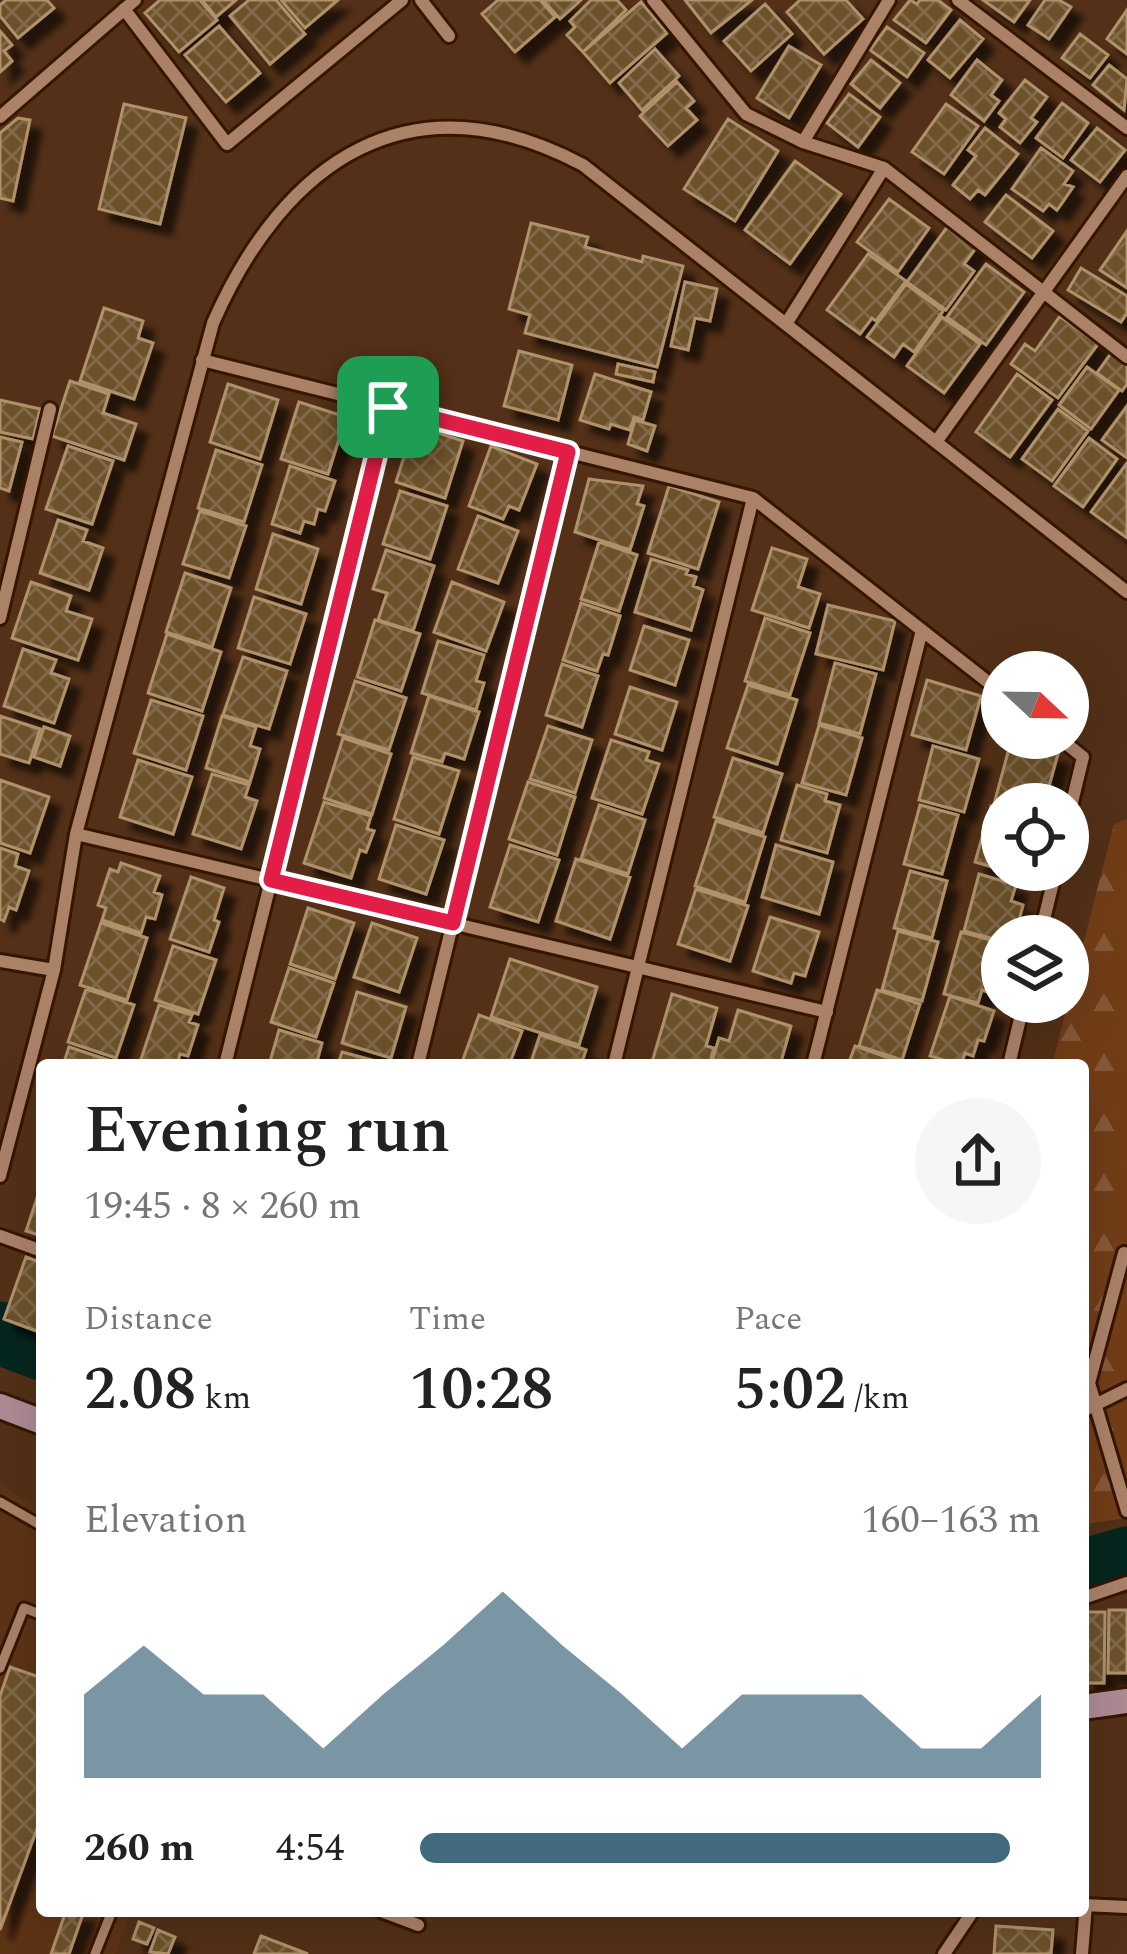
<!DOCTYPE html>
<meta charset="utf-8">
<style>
body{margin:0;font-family:Spectral,serif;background:#f6f6f6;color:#222;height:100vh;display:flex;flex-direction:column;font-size:45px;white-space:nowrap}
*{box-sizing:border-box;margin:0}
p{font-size:39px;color:#767676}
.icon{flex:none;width:66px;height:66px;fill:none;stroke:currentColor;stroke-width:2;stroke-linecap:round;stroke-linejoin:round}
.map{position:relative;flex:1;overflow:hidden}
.side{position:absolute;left:36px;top:1059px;width:1053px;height:858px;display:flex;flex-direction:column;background:#fff;border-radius:12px;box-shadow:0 12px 48px #0002}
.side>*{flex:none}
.needle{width:78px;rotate:112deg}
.buttons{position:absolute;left:981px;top:651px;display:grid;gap:24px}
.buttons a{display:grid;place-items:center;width:108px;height:108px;border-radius:50%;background:#fff;box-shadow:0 12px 48px #0002;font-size:60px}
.pin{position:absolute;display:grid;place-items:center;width:102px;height:102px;color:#fff;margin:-51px;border-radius:24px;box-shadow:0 6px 18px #0006}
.round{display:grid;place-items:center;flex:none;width:126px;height:126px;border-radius:63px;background:#f6f6f6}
.head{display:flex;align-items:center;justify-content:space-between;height:204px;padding:0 48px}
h1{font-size:66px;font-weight:600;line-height:90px}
.metrics{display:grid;grid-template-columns:repeat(3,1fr);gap:18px;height:204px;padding:12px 48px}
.metrics div{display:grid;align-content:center}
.metrics b{font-size:60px;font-weight:600}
.metrics small{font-size:33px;font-weight:400}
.metrics p{font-size:33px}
.chart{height:336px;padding:24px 48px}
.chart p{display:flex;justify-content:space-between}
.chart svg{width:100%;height:216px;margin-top:12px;fill:#426a7f;opacity:.7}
ul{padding:0 48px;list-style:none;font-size:39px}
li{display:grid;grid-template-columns:192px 144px 1fr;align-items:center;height:90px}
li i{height:30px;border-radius:15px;background:#426a7f}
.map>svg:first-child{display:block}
</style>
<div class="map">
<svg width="1127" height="1954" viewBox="0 0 1127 1954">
<defs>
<pattern id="forest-firs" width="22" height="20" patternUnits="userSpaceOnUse" patternTransform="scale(3)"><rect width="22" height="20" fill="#713d17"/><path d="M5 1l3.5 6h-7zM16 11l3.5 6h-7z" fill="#855837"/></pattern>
<pattern id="building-cross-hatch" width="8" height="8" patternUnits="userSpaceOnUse" patternTransform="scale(3)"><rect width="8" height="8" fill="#6c512c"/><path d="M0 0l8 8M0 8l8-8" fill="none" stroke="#816949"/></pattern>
<filter id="shadow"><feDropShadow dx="11" dy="11" stdDeviation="3" flood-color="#0009"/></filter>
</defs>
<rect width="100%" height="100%" fill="#533017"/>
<!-- built -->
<path fill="#5d3316" d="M0 1484 42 1511V1911H131L115 1954H0Z"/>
<!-- forest -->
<path fill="url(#forest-firs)" d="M1127 819V1518L1083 1524V1065H1052L1114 824Z"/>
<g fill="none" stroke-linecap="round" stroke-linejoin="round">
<!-- river -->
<path stroke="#05261e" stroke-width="63" d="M0 1333 42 1349
M1083 1571 1127 1558"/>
</g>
<!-- building -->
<path fill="url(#building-cross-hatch)" stroke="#af916b" stroke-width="3" filter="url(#shadow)" d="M6 0H47L54 8 18 38 0 16V5Z
M160 0H200L217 20 179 52 145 13Z
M202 0H236L216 17Z
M249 0H276L305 34 270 64 230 16Z
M281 0H338L305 28Z
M498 0H540L555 17 515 52 482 14Z
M543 0H581L560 19Z
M591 0H617L626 10 583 52 567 35 575 27 570 21Z
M685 0H752L711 33Z
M800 0H846L863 19 824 54 787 12Z
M910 0 917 4 920 0H938L951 10 926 43 894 20Z
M983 0H1030L1014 22Z
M1045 0H1059L1071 7 1049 39 1028 25Z
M641 2 667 33 610 83 583 52Z
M765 4 792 34 751 71 724 41Z
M1127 10V54L1107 39Z
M960 20 983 39 950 78 928 60Z
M219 26 260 73 226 102 185 55Z
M887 27 924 53 907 77 870 50Z
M0 31 12 45 4 51 12 61 0 72Z
M1080 34 1108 55 1090 78 1062 58Z
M789 46 821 65 789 118 757 98Z
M655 49 679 76 642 110 619 83Z
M871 60 900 83 880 108 851 84Z
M977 60 1002 80 991 95 999 101 984 121 951 95Z
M1109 65 1127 79 1124 110 1093 85Z
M1025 80 1047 97 1031 118 1037 122 1020 143 1000 127 1006 119 999 113Z
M677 82 694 101 686 108 697 120 668 146 640 116Z
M849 94 880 117 858 147 827 123Z
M1062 103 1088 123 1063 158 1036 138Z
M124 104 186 118 160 224 99 209Z
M946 104 978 126 944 174 912 152Z
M18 118 30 120 13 201 0 198V133Z
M728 119 778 151 735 221 684 189Z
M985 128 1018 154 985 195 978 190 970 199 953 185 976 156 968 150Z
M1097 128 1125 150 1100 182 1071 160Z
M1041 148 1073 171 1064 184 1073 187 1057 210 1049 204 1043 211 1012 189Z
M795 161 841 194 790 264 745 230Z
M1006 195 1053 231 1032 258 985 222Z
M889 199 929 228 898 272 857 242Z
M531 223 588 237 585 247 642 262 643 256 683 266 657 367 525 333 530 315 509 309Z
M950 223 979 244 964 264 974 271 946 310 907 282Z
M1127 231V288L1100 270Z
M868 254 906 281 876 321 872 318 860 334 827 310Z
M986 264 1024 292 986 345 947 317Z
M1081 268 1127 296V313L1121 322 1068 290Z
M685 282 717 289 710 321 695 318 688 350 671 346Z
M906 284 943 311 914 352 903 344 894 357 867 337Z
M104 308 143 321 138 338 153 343 134 399 80 381Z
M1060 316 1098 344 1058 398 1011 364 1025 344 1035 351Z
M942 317 980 344 944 393 907 366Z
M519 351 572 365 558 420 504 406Z
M1112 352 1127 363V384L1122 391 1097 373Z
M618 364 655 372 653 382 616 374Z
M1087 367 1119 390 1091 429 1059 405Z
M595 374 651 392 643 420 634 417 630 430 611 424 609 429 580 420Z
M1017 374 1052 400 1010 457 976 432Z
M70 381 109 394 103 413 136 424 124 460 52 436Z
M228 384 278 400 260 459 210 442Z
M0 400 40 409 33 439 0 432Z
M299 402 346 417 328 474 281 459Z
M1127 406V458L1102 440Z
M1058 409 1088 431 1052 481 1022 459Z
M635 420 655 426 647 451 628 444Z
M414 425 463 441 445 498 396 482Z
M0 437 22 442 9 491 0 488Z
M1089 438 1117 459 1083 507 1054 486Z
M68 446 113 461 92 524 46 509Z
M491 446 537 464 519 510 509 506 503 519 469 506Z
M216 450 262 465 244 522 198 508Z
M1127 463V538L1091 512Z
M290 466 335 481 325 511 318 509 314 524 304 521 300 533 272 524Z
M589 479 643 486 637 504 644 506 630 550 575 532Z
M669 486 719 502 698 569 648 553Z
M400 491 447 506 430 559 383 544Z
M200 511 246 526 229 578 183 564Z
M478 516 518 531 498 583 458 569Z
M58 520 87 530 83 541 103 548 89 590 40 573Z
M273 534 318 549 301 604 256 589Z
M599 542 637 555 619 611 581 599Z
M772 548 807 559 798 587 820 594 809 628 752 610Z
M386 550 434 566 413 631 378 620 387 593 373 589Z
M651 559 688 570 686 574 696 577 693 586 703 590 691 630 635 612Z
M185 573 231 588 212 647 166 632Z
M31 582 71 596 66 611 92 619 78 660 12 638Z
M452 582 504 602 486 651 434 632Z
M254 597 306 614 290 664 238 648Z
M581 603 620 616 608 655 603 654 597 671 563 660Z
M828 605 895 621 883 670 816 654Z
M765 618 810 633 790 695 745 681Z
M375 620 420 634 401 691 357 677Z
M644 626 689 640 675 685 630 670Z
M167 634 221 652 202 711 148 693Z
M438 641 484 655 476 681 484 683 476 710 422 693Z
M23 649 56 660 51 673 69 679 54 723 4 706Z
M243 657 287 671 269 729 223 715Z
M835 663 876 674 860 734 819 723Z
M562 664 598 676 582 727 546 715Z
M927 680 981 696 966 750 912 735Z
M355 681 406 698 389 750 338 734Z
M748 685 797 700 777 764 727 748Z
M630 687 677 702 662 750 615 734Z
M429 696 479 712 464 759 445 753 442 762 411 753Z
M151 700 203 716 186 770 134 753Z
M0 716 40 729 29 763 0 754Z
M222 716 256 727 250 746 260 749 250 782 206 768Z
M819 725 862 738 846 795 802 783Z
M548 726 592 740 575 793 530 779Z
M44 727 70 736 60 766 34 757Z
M343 738 391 754 372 814 324 798Z
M611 740 649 752 646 760 659 764 642 814 592 798Z
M1011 741 1058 754 1044 804H994Z
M933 746 979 759 964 812 919 800Z
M413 757 459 771 439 834 394 819Z
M733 758 782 774 763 833 714 817Z
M138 760 192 777 173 834 120 817Z
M212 774 249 785 245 797 257 801 241 849 193 834Z
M0 780 49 797 30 853 0 843Z
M528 782 575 797 557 855 509 839Z
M797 785 827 794 825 801 840 805 827 853 781 840Z
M324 802 371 816 367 829 374 831 366 852 360 850 351 878 304 863Z
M599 805 645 820 628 874 581 859Z
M920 805 958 815 942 874 904 864Z
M991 806 1002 810V870L975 862Z
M716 821 765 837 745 902 695 886Z
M396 825 444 840 426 894 379 879Z
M510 845 559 860 538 922 490 907Z
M776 845 833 862 819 914 762 897Z
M0 848 18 854 15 866 29 871 16 910 9 907 4 921 0 919Z
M576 859 630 877 610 939 556 921Z
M121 863 160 876 154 892 162 895 155 919 146 917 141 933 102 920 106 908 98 905 110 869 118 872Z
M910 871 947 881 932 938 894 928Z
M979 874 1016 885 1011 901 1023 905 1015 936H1002V941L964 931Z
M191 877 224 888 214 920 219 922 209 952 170 939Z
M696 889 748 906 730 961 678 944Z
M308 908 354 923 335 979 290 964Z
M770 917 819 932 805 976 794 973 791 983 753 971Z
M101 923 147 938 127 1000 80 985Z
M372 923 417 938 399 992 354 977Z
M898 931 938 942 922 1001 882 990Z
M961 932 1002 943 991 993 982 990 978 1003 944 994Z
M173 946 216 960 198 1014 155 1000Z
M510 959 597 987 579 1045 491 1017Z
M289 968 334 983 316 1037 271 1022Z
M86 989 134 1005 116 1058 68 1042Z
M877 990 920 1004 902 1060 859 1046Z
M357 992 406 1007 391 1058 342 1043Z
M672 994 717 1008 706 1046 714 1048 709 1065 652 1062Z
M950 996 994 1011 984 1041 978 1040 973 1056 965 1053 961 1065 930 1056Z
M159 1005 192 1015 189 1022 198 1025 188 1056 180 1054 177 1065H139Z
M738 1010 791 1026 780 1065H711L719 1038 729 1041Z
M479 1015 522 1031 509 1065H461Z
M279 1030 322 1043 316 1065H269Z
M540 1035 586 1050 581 1065H530Z
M855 1046 909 1065H848Z
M69 1047 120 1064 119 1065H63Z
M342 1052 390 1065H338Z
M42 1183V1236L26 1231Z
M26 1257 42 1263V1333L4 1319Z
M1109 1610H1127V1673H1108Z
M1083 1612H1105L1104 1683H1083Z
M10 1667 42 1678V1815L0 1930V1696Z
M66 1911H84L69 1954H51Z
M139 1922 154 1928 147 1944 133 1939Z
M996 1926 1053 1930 1051 1954H994Z
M158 1930 175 1937 168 1954 150 1952Z
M261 1936 308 1954H254Z"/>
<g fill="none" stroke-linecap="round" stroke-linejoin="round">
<defs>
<path id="lane" d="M0 1502 42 1526
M0 1668 24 1608 42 1615
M95 1954 112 1911"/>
<path id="street" d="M421 0 449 36
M653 0 746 114 803 142 884 168 1127 357
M958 0 1127 128
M124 9 227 144 402 0
M0 117 135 0
M803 142 889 0
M786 324 884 168
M202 360 753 498 1002 693
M936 442 1127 176
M0 618 50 409
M1059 738 1083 757 1068 819
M76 834 827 1012
M1040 936 1056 870
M0 961 54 970
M225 1065 389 407
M418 1065 568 452
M614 1065 753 498
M813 1065 922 630
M1009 1065 1024 1002
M0 1176 54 970 76 834 213 323C285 159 411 74 583 165L1127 592
M0 1236 42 1251
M1124 1253 1089 1383 1127 1511
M1083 1411 1127 1389
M1083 1598 1127 1583
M1083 1905 1127 1907
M381 1911 418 1925
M944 1954 973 1911
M1082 1954 1086 1905"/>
<path id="secondary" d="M0 1406 42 1422
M1083 1707 1127 1701"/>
</defs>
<!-- lane casing -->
<use href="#lane" stroke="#371600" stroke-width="15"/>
<!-- street casing -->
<use href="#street" stroke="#371600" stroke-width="18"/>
<!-- secondary casing -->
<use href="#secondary" stroke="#371600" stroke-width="30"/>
<!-- lane -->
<use href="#lane" stroke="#ab8168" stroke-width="9"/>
<!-- street -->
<use href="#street" stroke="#ab8168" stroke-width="12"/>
<!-- secondary -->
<use href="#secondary" stroke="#ad8a94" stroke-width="24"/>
</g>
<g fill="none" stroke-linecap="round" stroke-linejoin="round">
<defs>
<path id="route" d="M388 407 568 452 453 923 271 880Z"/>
</defs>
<!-- route casing -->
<use href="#route" stroke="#fff" stroke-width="24"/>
<!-- route -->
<use href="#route" stroke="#e11d48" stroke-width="15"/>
</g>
</svg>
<div class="buttons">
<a><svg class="needle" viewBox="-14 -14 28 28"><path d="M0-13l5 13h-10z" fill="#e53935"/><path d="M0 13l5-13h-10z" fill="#767676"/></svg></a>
<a><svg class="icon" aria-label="locate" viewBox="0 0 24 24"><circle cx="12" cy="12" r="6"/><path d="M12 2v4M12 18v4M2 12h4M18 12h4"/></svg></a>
<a><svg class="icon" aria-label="layers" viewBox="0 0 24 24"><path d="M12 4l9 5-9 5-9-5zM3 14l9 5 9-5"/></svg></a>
</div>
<div class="pin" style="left:388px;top:407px;background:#1e9e55"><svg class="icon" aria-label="arrive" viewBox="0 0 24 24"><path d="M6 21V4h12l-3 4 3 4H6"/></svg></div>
<section class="side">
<div class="head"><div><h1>Evening run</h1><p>19:45 · 8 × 260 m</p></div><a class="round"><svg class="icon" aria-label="share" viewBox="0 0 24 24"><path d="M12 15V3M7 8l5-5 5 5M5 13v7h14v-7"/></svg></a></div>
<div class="metrics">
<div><p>Distance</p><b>2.08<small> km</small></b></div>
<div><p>Time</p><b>10:28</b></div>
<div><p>Pace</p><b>5:02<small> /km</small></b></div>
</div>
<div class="chart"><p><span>Elevation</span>160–163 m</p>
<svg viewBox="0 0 160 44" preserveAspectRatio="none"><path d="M0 44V27L10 17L20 27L30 27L40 38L50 27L60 17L70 6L80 17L90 27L100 38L110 27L120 27L130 27L140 38L150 38L160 27V44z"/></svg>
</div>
<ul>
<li><b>260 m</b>4:54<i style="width:95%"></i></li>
</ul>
</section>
</div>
